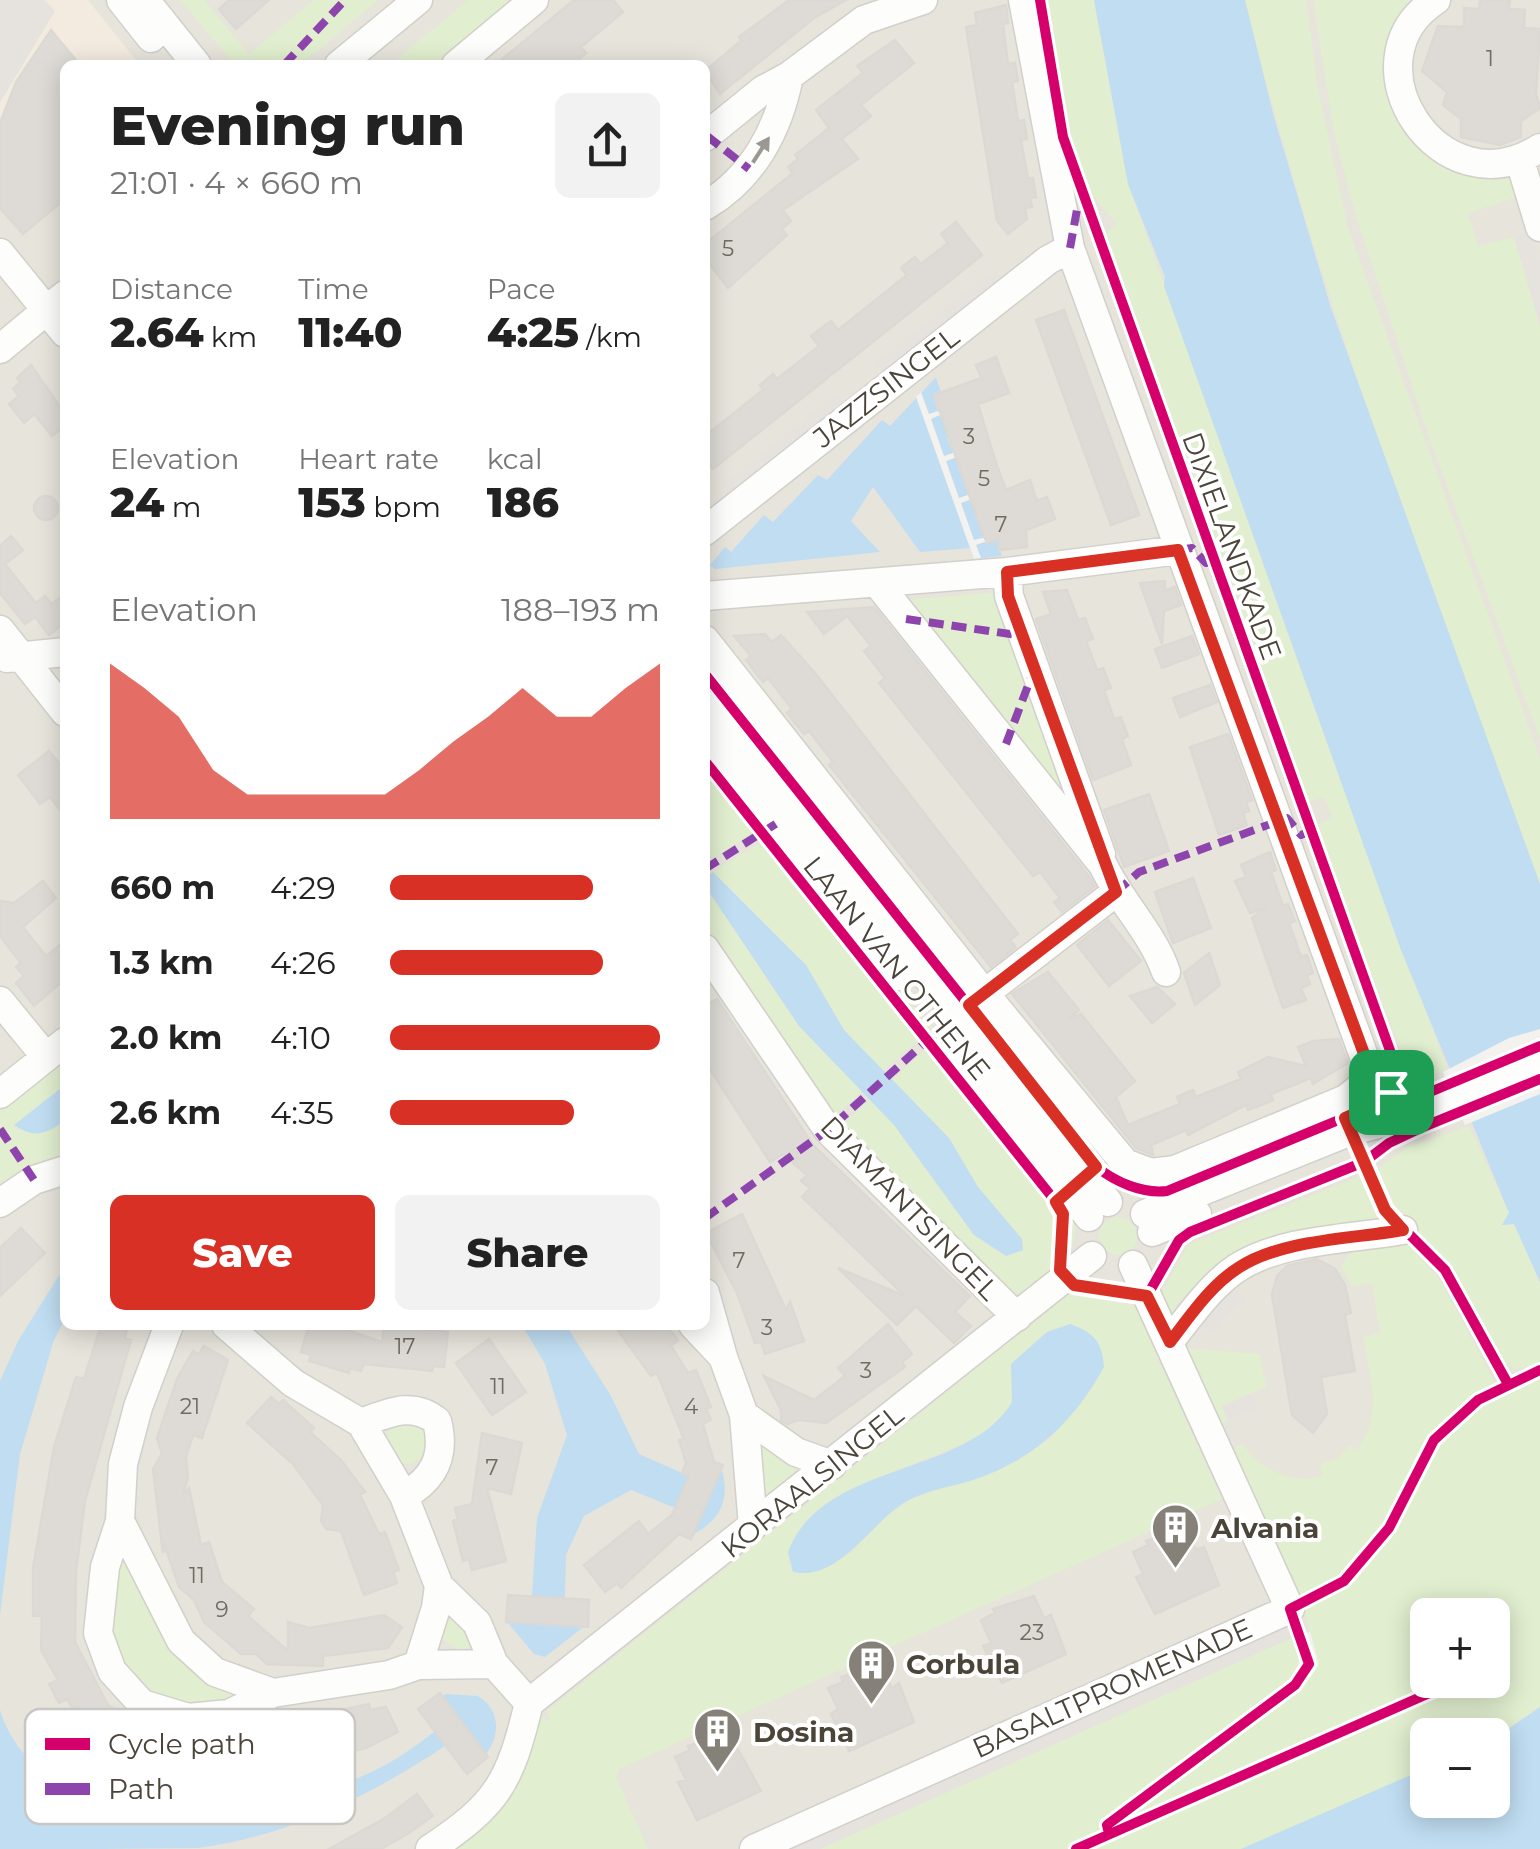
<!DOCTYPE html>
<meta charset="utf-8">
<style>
body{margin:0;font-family:Montserrat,sans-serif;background:#f2f2f2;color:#222;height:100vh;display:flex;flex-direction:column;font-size:38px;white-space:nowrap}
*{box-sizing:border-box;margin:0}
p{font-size:32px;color:#767676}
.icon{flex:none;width:55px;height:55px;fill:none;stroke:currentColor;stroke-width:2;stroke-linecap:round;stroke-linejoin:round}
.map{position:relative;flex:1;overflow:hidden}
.drawer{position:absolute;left:60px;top:60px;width:650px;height:1270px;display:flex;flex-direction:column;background:#fff;border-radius:15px;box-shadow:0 5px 25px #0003}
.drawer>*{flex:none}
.fabs{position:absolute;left:1410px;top:1598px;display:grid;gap:20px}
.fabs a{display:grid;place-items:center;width:100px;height:100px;border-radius:15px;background:#fff;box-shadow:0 5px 25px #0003;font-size:50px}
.pin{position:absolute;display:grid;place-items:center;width:85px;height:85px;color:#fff;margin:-42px;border-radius:20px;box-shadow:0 5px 15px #0006}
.round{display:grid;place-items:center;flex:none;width:105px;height:105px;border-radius:15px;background:#f2f2f2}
.overview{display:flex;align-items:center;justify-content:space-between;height:170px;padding:0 50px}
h1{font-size:55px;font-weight:800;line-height:75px}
.stats{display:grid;grid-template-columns:repeat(3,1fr);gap:15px;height:170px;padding:10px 50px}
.stats div{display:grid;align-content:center}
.stats b{font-size:42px;font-weight:800}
.stats small{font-size:28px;font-weight:400}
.stats p{font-size:28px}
.chart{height:280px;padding:20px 50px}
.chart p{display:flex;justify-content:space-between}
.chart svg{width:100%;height:180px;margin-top:10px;fill:#d93025;opacity:.7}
.primary-button{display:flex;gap:20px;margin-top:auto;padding:20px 50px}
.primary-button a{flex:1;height:115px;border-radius:15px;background:#d93025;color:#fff;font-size:40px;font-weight:800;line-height:115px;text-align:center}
.primary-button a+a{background:#f2f2f2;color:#222}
ul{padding:0 50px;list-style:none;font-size:32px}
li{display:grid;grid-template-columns:160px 120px 1fr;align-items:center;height:75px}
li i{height:25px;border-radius:12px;background:#d93025}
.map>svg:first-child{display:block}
</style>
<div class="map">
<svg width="1540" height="1849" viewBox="0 0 1540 1849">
<rect width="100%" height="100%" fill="#f4f2ee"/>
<!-- residential -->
<path fill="#e7e4dc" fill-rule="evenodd" d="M0 0H1540V1493L1294 1641 825 1849H0ZM65 65H705V1325H65Z"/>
<!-- commercial -->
<path fill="#f3ebdf" d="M0 0H88L140 65H65L0 188Z"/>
<!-- green -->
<path fill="#e1eecf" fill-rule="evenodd" d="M180 0H204L249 54 314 0H378L301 65H235Z
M468 0H522L442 65H390Z
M1046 0H1094L1128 184 1447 1069 1413 1083 1315 825 1332 818 1324 797 1308 802 1103 235 1117 224 1087 189 1070 136Z
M1245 0H1306L1318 89 1348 228 1540 758V884C1433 592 1319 302 1245 0Z
M1313 0H1417L1397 109 1512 176 1520 196 1468 213 1478 246 1514 237 1540 325V739L1423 420 1354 210 1333 127Z
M1000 592 1081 816 906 600Z
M705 764 756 832 706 863 705 861Z
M763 841 933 1028 882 1072 844 1030 806 965 713 872Z
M705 886 799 1026 862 1091 833 1118 705 928Z
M940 1036 1076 1217C1073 1275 1057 1267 1014 1298L841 1126 870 1099 1021 1239 978 1187 949 1138 891 1080Z
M65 1058V1085L15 1125 49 1131 65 1121V1156L44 1162 0 1189V1108Z
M1469 1126 1509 1213 1502 1225 1514 1224 1540 1282V1364L1515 1369 1499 1361 1451 1269 1389 1207 1374 1171 1408 1147Z
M1363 1175 1378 1211 1393 1228 1263 1245 1252 1241 1209 1270 1176 1305 1178 1315 1173 1316 1161 1294 1189 1244Z
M1099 1236a19 19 0 1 1 38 0a19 19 0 1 1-38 0Z
M1401 1237 1439 1278 1495 1382 1456 1409 1427 1441 1381 1527 1341 1579 1300 1598 1231 1451 1242 1443C1260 1469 1291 1485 1322 1476L1320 1464 1337 1459 1350 1445 1357 1450C1383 1414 1370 1378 1363 1337L1380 1332 1372 1283 1352 1287 1341 1267 1352 1250Z
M1072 1292 1134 1305 1222 1499 619 1769 616 1777 648 1849H450L540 1719 543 1716 550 1722 547 1711ZM1047 1332 1094 1385 1052 1437 1003 1468 910 1499 879 1522 852 1552 833 1560 789 1565C783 1475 997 1461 1012 1403 1015 1392 1010 1376 1011 1364Z
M1186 1348 1260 1354 1266 1387 1222 1406 1228 1421 1220 1424Z
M1540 1376V1849H820L1296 1636 1299 1662 1295 1677 1310 1678 1319 1664 1304 1610C1340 1592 1368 1570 1391 1535 1416 1499 1426 1453 1459 1422 1482 1400 1512 1389 1540 1376ZM1428 1615H1492V1680H1428ZM1428 1735H1492V1800H1428Z
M385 1443a21 21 0 1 1 42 0a21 21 0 1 1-42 0Z
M751 1438 809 1463 759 1503Z
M122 1553 147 1597 240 1691 238 1698 195 1708 156 1698 118 1662 107 1611Z
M446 1620 463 1622 472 1646 460 1651 440 1637Z"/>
<!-- parking -->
<path fill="#e6e3df" d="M0 0H45L55 11 0 103Z
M1531 232 1540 262V325L1514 237Z
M989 273 1000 286 886 376 876 363Z
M838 393 849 406 733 499 722 486Z
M1233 1286 1246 1298 1211 1335 1199 1324Z
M1253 1393 1259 1407 1228 1420 1222 1407Z
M1283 1611 1296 1636 820 1849H754Z"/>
<!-- water -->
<path fill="#c0ddf1" d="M1094 0H1245L1274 117 1331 308 1540 884V1282L1514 1224 1502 1225 1509 1213 1401 950 1164 286 1165 277 1128 184Z
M936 377 941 392 933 396 940 417 949 415 956 434 947 438 956 459 964 457 972 477 963 480 971 502 979 499V522L986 543 997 540 1002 556 974 559 970 548 920 552 873 487 851 521 880 552 715 569 710 565 725 547 731 552 764 515 773 522 818 475 827 480 882 420 890 426Z
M713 872 806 965 844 1030 949 1138 978 1187 1022 1239 1023 1250 1006 1256 974 1235 894 1125 799 1026 705 886V877Z
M65 1085V1121C45 1134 35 1139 14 1125Z
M65 1266V1319L54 1340 20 1454 0 1615V1381L18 1341Z
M1070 1324C1094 1333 1102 1341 1104 1367 1074 1422 1032 1461 973 1480 951 1487 927 1490 907 1501 871 1521 840 1582 793 1572L788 1552C823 1460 967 1478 1012 1402L1011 1364 1047 1332Z
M522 1325H566L611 1396 639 1454 714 1487 722 1470C730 1500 721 1519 694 1534L700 1518 631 1490 584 1516 566 1555 564 1626 582 1628 545 1657 534 1654 508 1623 530 1624 537 1518 567 1435 545 1364Z
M446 1694 478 1696C500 1709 501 1735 486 1754L468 1730C388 1787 297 1835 198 1848 137 1849 63 1849 0 1849V1710C43 1849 287 1824 394 1760 416 1747 436 1730 457 1715L443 1696Z
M1540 1707V1849H1241L1427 1768 1428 1800H1492L1493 1739Z"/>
<!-- pier -->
<path fill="#f4f2ee" d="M921 392 929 414 941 410 942 414 931 419 944 456 956 452 957 457 946 461 959 498 971 494 972 499 961 503 974 540 986 537 987 541 976 545 981 558 974 559 916 397Z
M1540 1029V1094L1465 1125 1443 1072 1509 1038Z"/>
<!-- building -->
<path fill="#dedbd6" stroke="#dcd9d4" stroke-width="2.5" d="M229 0H269L236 29 219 9Z
M574 0H613L623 12 581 47 586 53 572 65H495Z
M789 0H846L814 18 720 94 705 71 742 40 739 37Z
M1480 0H1510L1509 9 1525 10 1524 28 1540 29 1536 94 1540 108 1521 121V137L1500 145 1461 137V119L1443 105 1447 92 1422 71 1438 26 1464 27V8L1479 9Z
M1006 5 1008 23 1003 24 1008 64 1015 63 1018 81 1012 82 1018 121 1024 120 1027 139 1021 140 1028 179 1033 178 1036 197 1030 198 1032 207 1025 208 1027 219 1008 234 997 221 966 27 977 25 975 13Z
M51 30 80 65H65V199L23 234 0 208V123L16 82Z
M895 40 914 63 861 105 871 116 842 139 858 159 783 210 791 221 782 229 787 235 728 288 705 258V244L793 173 788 167 798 159 795 155 829 128 816 110 863 73 857 66Z
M956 222 982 255 713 469 705 459V436L763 390 760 385 773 374 777 379 819 346 811 336 831 321 838 330 907 275 901 268 915 257 921 264 948 243 941 234Z
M1064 310 1139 515 1111 525 1036 320Z
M996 357 1009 393 978 404 996 463 1006 490 1030 480 1037 501 1047 497 1055 519 1026 530 1027 547 999 550 998 539 988 543 984 537 934 395 981 378 976 365Z
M31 365 65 414V426L52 436 34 414 24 423 9 404 19 396 13 389 20 382 17 378Z
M34 508a12 12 0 1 1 24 0a12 12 0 1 1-24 0Z
M11 536 23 550 5 564 36 603 45 596 52 604 65 594V622L49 635 35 617 25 624 0 593V546Z
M1165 581V591L1175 587 1181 605 1164 611 1162 644 1140 583Z
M1067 590 1078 620 1085 618 1093 639 1086 641 1097 670 1103 668 1111 688 1104 690 1114 719 1121 717 1128 736 1122 739 1131 765 1093 780 1036 619 1051 614 1043 592Z
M874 607 1088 875 1095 886 1062 912 1054 902 1060 898 1040 872 1033 876 879 683 885 678 864 651 871 646 847 616 824 634 807 612Z
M765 634 772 642 781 635 816 674 1018 934 1010 940 1016 947 991 967 829 765 833 762 809 731 804 734 787 713 792 709 768 678 763 682 746 660 751 656 734 636Z
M1192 636 1199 654 1162 668 1155 649Z
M1210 685 1217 702 1180 717 1173 698Z
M1228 734 1252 800 1246 802 1249 811 1243 813 1247 825 1219 835 1190 747Z
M49 751 65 770V816L50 797 40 804 18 775Z
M1149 794 1169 851 1124 867 1104 810Z
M1270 852 1276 870 1271 872 1283 906 1288 904 1295 921 1289 923 1301 957 1307 955 1313 973 1307 975 1310 984 1301 988 1306 1000 1283 1008 1252 918 1266 907 1250 913 1235 881 1246 877 1241 865Z
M1193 878 1211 928 1173 943 1155 892Z
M43 881 56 898 23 927 46 956 65 941V979L34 1006 16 983 24 976 16 967 21 963 0 936V901L14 903Z
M1108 920 1141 961 1109 986 1077 945Z
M1209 953 1220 985 1195 1005 1184 973Z
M1048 972 1079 1010 1069 1018 1081 1014 1135 1081 1116 1097 1128 1125 1180 1104 1177 1097 1193 1090 1196 1097 1241 1079 1238 1072 1268 1057 1306 1066 1298 1047 1313 1041 1339 1039 1348 1063 1313 1084 1311 1078 1271 1094 1273 1100 1261 1105 1248 1110 1246 1105 1188 1135 1186 1130 1151 1145 1153 1155 1136 1148 1012 994Z
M1157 987 1175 1004 1152 1023 1130 996Z
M717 999 813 1145 970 1296 955 1312 971 1326 954 1343 916 1306 897 1325 838 1268 905 1296 802 1197 810 1188 801 1181 807 1175 783 1154 770 1162 705 1062V1006Z
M742 1214 786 1310 790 1302 804 1341 765 1354 761 1342 755 1343 737 1293 706 1233Z
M21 1228 45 1253 0 1296V1248Z
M1317 1259 1335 1269 1345 1285 1351 1313 1345 1315 1355 1371 1321 1377 1327 1414 1313 1433 1292 1415 1272 1295 1277 1276 1287 1266Z
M888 1324 912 1354 902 1362 905 1367 826 1423 799 1420 787 1424 781 1420V1410L764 1376 814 1400 845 1376 838 1368Z
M101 1325H128L125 1338 131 1340 85 1501 76 1572 75 1642 108 1705 170 1738 239 1732 369 1704 370 1710 386 1707 398 1732 366 1748 329 1757 274 1768 272 1762 246 1765 219 1771 220 1777 199 1779 198 1770 163 1773 133 1756 128 1764 83 1740 88 1732 67 1699 59 1703 49 1684 58 1680 41 1650 42 1616H33V1568L54 1447 76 1377 84 1379Z
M309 1325H333L382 1342 384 1325 448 1332 444 1367 433 1366 432 1371 364 1364 361 1371 350 1368 349 1373 309 1361 311 1355 301 1352Z
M614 1325H666L678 1340 671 1346 688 1373 696 1370 711 1407 706 1409 711 1420 703 1424 714 1462 723 1465 691 1539 679 1534 621 1588 617 1583 605 1592 584 1565 639 1521 648 1534 672 1515 689 1476 682 1473 686 1463 679 1440 684 1439 657 1373 651 1376Z
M489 1339 526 1392 492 1415 456 1363Z
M204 1346 228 1360 202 1438 193 1435 186 1457 188 1478 182 1496 189 1488 201 1545 209 1542 222 1582 254 1609 248 1616 288 1651V1622L309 1628 384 1615 402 1627 388 1648 323 1656V1666L267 1664 256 1654H241L204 1622 194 1600 179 1587 165 1546 163 1553 153 1469 162 1454 157 1438 177 1379 193 1351 199 1354Z
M271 1397 279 1404 283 1400 314 1428 310 1432 341 1460 365 1492 360 1495 379 1534 385 1532 399 1570 393 1572 397 1583 364 1595 341 1531 326 1529 321 1521 323 1505 293 1464 247 1423Z
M482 1433 522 1443 511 1494 487 1488 506 1561 472 1570 469 1559 463 1561 453 1521 458 1519 455 1508 472 1504Z
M1187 1528 1196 1550 1204 1547 1219 1585 1155 1614 1136 1577 1143 1574 1133 1552 1148 1545 1146 1541Z
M508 1595 589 1600 588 1627 506 1622Z
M1034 1596 1044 1618 1051 1615 1066 1654 1002 1683 983 1646 991 1643 981 1620 995 1613 993 1609Z
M881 1665 892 1688 899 1683 914 1722 849 1751 831 1714 838 1709 828 1688 843 1682 841 1677Z
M440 1693 488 1757 467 1774 418 1709Z
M729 1733 761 1791 697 1820 678 1782 686 1780 675 1757 690 1750 688 1746Z
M417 1794 433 1816 409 1833 381 1849H329L385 1818Z"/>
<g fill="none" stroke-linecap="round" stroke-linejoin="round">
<defs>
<path id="minor" d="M121 0 151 38
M145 0 197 65
M1436 0C1342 61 1440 213 1540 148
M339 65 418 0
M456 65 534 0
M705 137 763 90 789 76 864 20 923 0
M1520 161 1540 227
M705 206C753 178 779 129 789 76
M0 253 65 333
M0 349 65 295
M705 531 1048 260 1070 248
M1007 572 1009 596 1101 854
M878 584 1103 865C1121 903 1152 932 1166 972
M705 596 1007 572 1179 550
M0 630 65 712
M705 640 984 993 1125 1163 1151 1173 1175 1170 1346 1099 1368 1081 1369 1070 1070 248 1023 0
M7 658 65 652
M705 700 1108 1202
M706 731 899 976
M705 949 828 1130 1017 1317
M0 1001 46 1057
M971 1004 1116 892
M951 1041 1089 1217
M0 1094 65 1042
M0 1203 34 1180 65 1170
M1145 1214 1351 1131 1417 1114 1540 1064
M1152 1232 1197 1214
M226 1325 293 1383 361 1423 404 1496 439 1586 436 1608 418 1665
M693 1325 723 1357 705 1293
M1169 1342C1190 1316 1210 1286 1237 1268 1282 1239 1351 1239 1403 1230
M723 1357 744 1415 753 1526
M744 1415 796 1452 832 1465
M361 1423C389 1413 412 1401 437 1421 446 1456 434 1479 404 1496
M120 1521 123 1464 138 1407 169 1325
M439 1586 477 1623 494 1664
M273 1693 215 1672 181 1641 120 1521 105 1567 98 1633 112 1671 142 1704 188 1718 229 1714 273 1693 389 1675 418 1665 494 1664 529 1703
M529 1703 1092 1256
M430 1849C498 1804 510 1782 529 1703
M754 1849 1290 1609 1133 1265"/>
</defs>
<!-- minor casing -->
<use href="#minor" stroke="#d2d0cb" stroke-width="31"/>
<!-- minor -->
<use href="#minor" stroke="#fdfdfc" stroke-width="28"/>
<!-- quiet -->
<path stroke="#8e44ad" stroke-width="8" stroke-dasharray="15 8" stroke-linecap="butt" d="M284 65 345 0
M707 136 749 169
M1070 248 1078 204 1086 200
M1179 550 1192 548 1206 563 1213 560
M906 619 1024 636
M1006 744 1035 667
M705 869 777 823
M1116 892 1139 872 1287 818 1301 835 1311 831
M0 1129 34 1180
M705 1218 828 1130 941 1028"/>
<defs>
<path id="cycleway" d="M1040 0 1063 137 1397 1070 1387 1100
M705 674 1097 1167C1115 1182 1143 1194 1167 1191L1387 1100H1411L1540 1046
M705 761 1056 1202 1063 1214 1061 1270 1073 1285 1147 1296 1179 1240 1190 1232 1364 1162 1389 1143 1423 1127 1540 1079
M1345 1118 1385 1210 1445 1270 1508 1384
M1109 1834 1107 1825 1295 1685 1309 1664 1290 1609 1344 1581 1389 1528 1434 1440 1478 1400 1540 1370
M1076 1849 1459 1680"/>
</defs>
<!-- cycleway casing -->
<use href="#cycleway" stroke="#fff" stroke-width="16"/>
<!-- cycleway -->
<use href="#cycleway" stroke="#d6006c" stroke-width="10"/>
</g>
<!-- one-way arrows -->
<defs><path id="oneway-solid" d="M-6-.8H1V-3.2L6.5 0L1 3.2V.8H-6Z" transform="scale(2.5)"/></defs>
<use fill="#9b9791" href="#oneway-solid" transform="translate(761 150) rotate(-57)"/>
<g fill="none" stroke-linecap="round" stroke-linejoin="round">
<defs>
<path id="route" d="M1178 550 1370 1070 1368 1081 1391 1092 1387 1100 1345 1118 1385 1210 1403 1230C1352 1239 1282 1239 1238 1268 1210 1286 1190 1316 1170 1342L1147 1296 1074 1285 1060 1270 1063 1214 1056 1202 1096 1167 969 1005 1116 892 1008 596 1007 572Z"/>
</defs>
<!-- route casing -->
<use href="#route" stroke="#fff" stroke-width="20"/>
<!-- route -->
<use href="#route" stroke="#d93025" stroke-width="12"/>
</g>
<!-- icons -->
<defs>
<symbol id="building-pin" viewBox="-11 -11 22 30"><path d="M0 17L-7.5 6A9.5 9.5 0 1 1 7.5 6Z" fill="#868178" stroke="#fff"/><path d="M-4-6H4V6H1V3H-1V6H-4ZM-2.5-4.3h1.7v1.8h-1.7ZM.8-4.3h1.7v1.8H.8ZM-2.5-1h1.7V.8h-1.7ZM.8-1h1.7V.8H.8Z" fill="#fff"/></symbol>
</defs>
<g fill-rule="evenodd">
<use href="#building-pin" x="1148" y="1500" width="55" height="75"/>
<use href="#building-pin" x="844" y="1636" width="55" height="75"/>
<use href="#building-pin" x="690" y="1704" width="55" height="75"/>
</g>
<g text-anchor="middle" stroke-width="8" stroke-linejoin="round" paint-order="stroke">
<!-- number labels -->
<g font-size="22" fill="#706a61">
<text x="1490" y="66">1</text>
<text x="728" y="256">5</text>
<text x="969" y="444">3</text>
<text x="984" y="486">5</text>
<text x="1001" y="532">7</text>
<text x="739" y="1268">7</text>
<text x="767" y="1335">3</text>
<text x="405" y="1354">17</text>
<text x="866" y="1378">3</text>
<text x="498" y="1394">11</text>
<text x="190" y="1414">21</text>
<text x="691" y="1414">4</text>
<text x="492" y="1475">7</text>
<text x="197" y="1583">11</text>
<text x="222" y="1617">9</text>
<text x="1032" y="1640">23</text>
</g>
<!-- street labels -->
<g font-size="28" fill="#4b4439" stroke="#fff">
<text transform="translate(886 387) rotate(-38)" y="10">JAZZSINGEL</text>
<text transform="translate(1232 546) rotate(70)" y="10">DIXIELANDKADE</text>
<text transform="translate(897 968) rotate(51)" y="10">LAAN VAN OTHENE</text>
<text transform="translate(910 1208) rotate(46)" y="10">DIAMANTSINGEL</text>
<text transform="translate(812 1481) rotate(-39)" y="10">KORAALSINGEL</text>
<text transform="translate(1112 1688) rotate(-24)" y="10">BASALTPROMENADE</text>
</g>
<!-- poi labels -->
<g font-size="28" font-weight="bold" fill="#4b4439" stroke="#fff" text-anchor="start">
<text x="1211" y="1538">Alvania</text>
<text x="906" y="1674">Corbula</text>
<text x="753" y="1742">Dosina</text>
</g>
</g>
<!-- legend -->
<rect x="25" y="1709" width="330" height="115" rx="15" fill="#fff" stroke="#c9c7c4" stroke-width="2.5"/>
<rect x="45" y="1738" width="45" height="12" fill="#d6006c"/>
<rect x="45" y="1783" width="45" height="12" fill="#8e44ad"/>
<g font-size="28" fill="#4b4439">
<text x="108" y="1754">Cycle path</text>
<text x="108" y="1799">Path</text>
</g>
</svg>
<div class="fabs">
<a>+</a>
<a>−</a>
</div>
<div class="pin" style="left:1391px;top:1092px;background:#1e9e55"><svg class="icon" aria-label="arrive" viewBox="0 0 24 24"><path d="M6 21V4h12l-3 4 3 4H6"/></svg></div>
<section class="drawer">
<div class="overview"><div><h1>Evening run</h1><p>21:01 · 4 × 660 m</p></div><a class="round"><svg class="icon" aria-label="share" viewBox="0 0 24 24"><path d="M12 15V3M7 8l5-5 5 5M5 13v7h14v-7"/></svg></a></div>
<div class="stats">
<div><p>Distance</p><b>2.64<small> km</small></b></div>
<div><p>Time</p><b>11:40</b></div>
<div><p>Pace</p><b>4:25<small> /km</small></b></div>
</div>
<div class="stats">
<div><p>Elevation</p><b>24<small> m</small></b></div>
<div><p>Heart rate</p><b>153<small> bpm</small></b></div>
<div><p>kcal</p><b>186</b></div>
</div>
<div class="chart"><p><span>Elevation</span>188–193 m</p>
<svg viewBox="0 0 160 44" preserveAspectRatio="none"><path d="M0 44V6L10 12L20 19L30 32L40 38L50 38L60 38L70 38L80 38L90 32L100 25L110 19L120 12L130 19L140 19L150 12L160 6V44z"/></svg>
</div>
<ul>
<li><b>660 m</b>4:29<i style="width:75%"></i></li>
<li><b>1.3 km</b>4:26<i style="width:79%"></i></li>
<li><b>2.0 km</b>4:10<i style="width:100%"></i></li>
<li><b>2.6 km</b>4:35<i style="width:68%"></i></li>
</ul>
<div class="primary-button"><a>Save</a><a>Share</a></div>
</section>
</div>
